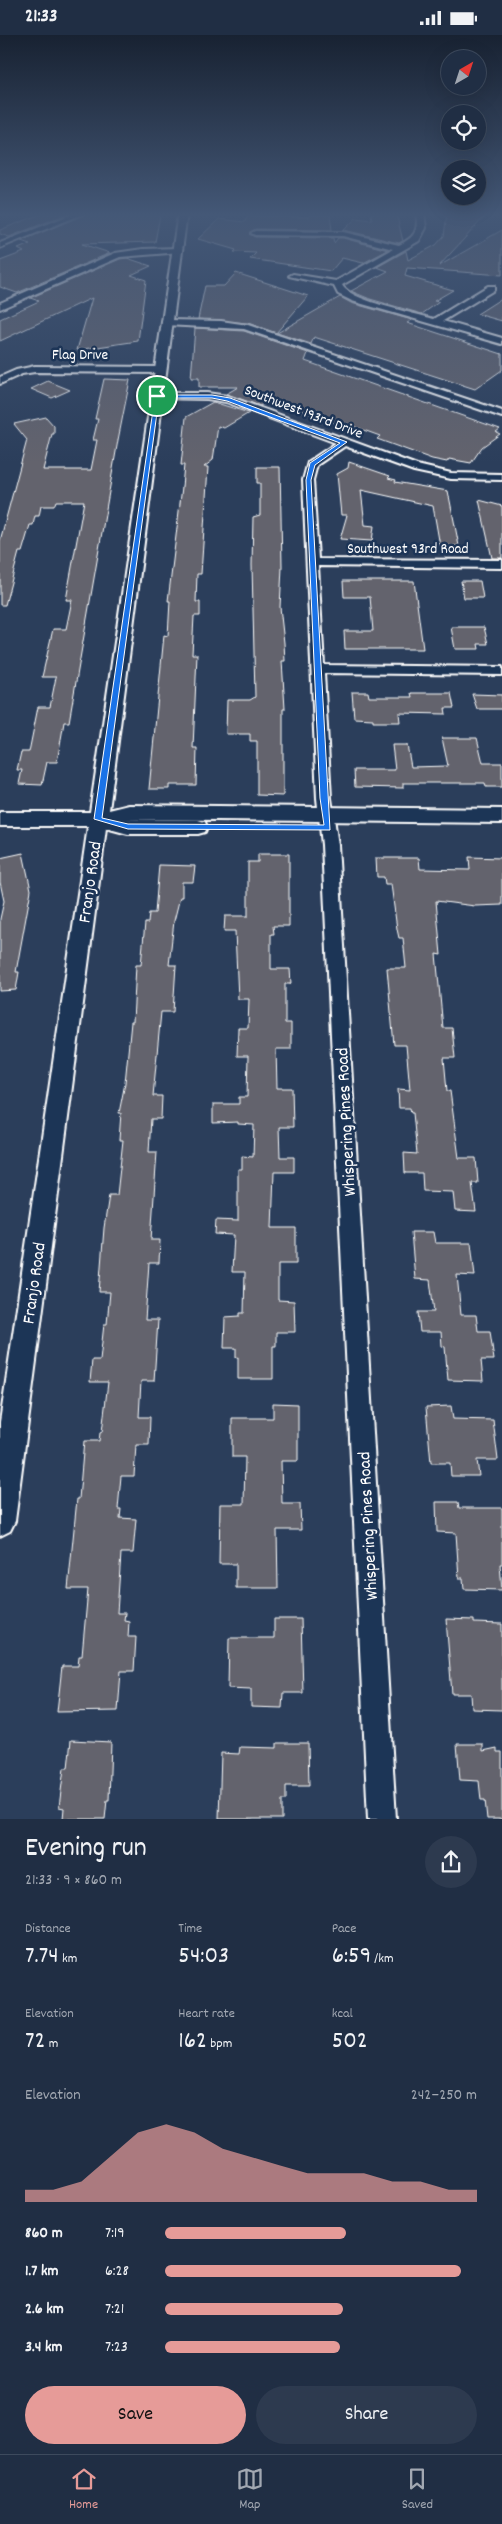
<!DOCTYPE html>
<meta charset="utf-8">
<style>
body{margin:0;font-family:Dekko,sans-serif;background:#2d3a4f;color:#f1f3f6;height:100vh;display:flex;flex-direction:column;font-size:19px;white-space:nowrap}
*{box-sizing:border-box;margin:0}
p{font-size:16px;color:#a2a8b2}
.icon{flex:none;width:28px;height:28px;fill:none;stroke:currentColor;stroke-width:2;stroke-linecap:round;stroke-linejoin:round}
.map{position:relative;height:1784px;overflow:hidden}
.side{display:flex;flex-direction:column;background:#202e44;flex:1}
.side>*{flex:none}
.needle{width:32px;rotate:39deg}
.buttons{position:absolute;left:441px;top:15px;display:grid;gap:10px}
.buttons a{display:grid;place-items:center;width:45px;height:45px;border-radius:50%;background:#202e44;box-shadow:0 5px 20px #0002,0 0 0 1px #3d4a5d;font-size:25px}
.pin{position:absolute;display:grid;place-items:center;width:42px;height:42px;color:#fff;margin:-21px;border:2px solid #fff;border-radius:50%;box-shadow:0 1px 5px #0007}
.round{display:grid;place-items:center;flex:none;width:52px;height:52px;border-radius:26px;background:#2d3a4f}
.headline{display:flex;align-items:center;justify-content:space-between;height:85px;padding:0 25px}
h1{font-size:28px;font-weight:600;line-height:38px}
.stats{display:grid;grid-template-columns:repeat(3,1fr);gap:8px;height:85px;padding:5px 25px}
.stats div{display:grid;align-content:center}
.stats b{font-size:25px;font-weight:600}
.stats small{font-size:14px;font-weight:400}
.stats p{font-size:14px}
.chart{height:140px;padding:10px 25px}
.chart p{display:flex;justify-content:space-between}
.chart svg{width:100%;height:90px;margin-top:5px;fill:#e69b98;opacity:.7}
.primary-button{display:flex;gap:10px;margin-top:auto;padding:10px 25px}
.primary-button a{flex:1;height:58px;border-radius:30px;background:#e69b98;color:#111;font-size:20px;font-weight:600;line-height:58px;text-align:center}
.primary-button a+a{background:#2d3a4f;color:#f1f3f6}
ul{padding:0 25px;list-style:none;font-size:16px}
li{display:grid;grid-template-columns:80px 60px 1fr;align-items:center;height:38px}
li i{height:12px;border-radius:6px;background:#e69b98}
.status{display:flex;justify-content:space-between;align-items:center;height:35px;padding:0 25px;background:#202e44;direction:ltr}
.status svg{height:14px;fill:currentColor}
.tab-bar{display:flex;justify-content:space-around;align-items:center;height:70px;border-top:1px solid #3d4a5d;background:#202e44;font-size:14px;color:#a2a8b2}
.tab-bar a{display:grid;justify-items:center;gap:2px}
.tab-bar .on{color:#e69b98}
.map>svg:first-child{display:block}
</style>
<div class="status"><b>21:33</b><svg viewBox="0 0 49 12"><path d="M0 12V9h3v3zM5 12V6h3v6zM10 12V3h3v9zM15 12V0h3v12zM26 1h20v11H26zM47 4h2v5h-2z"/></svg></div>
<div class="map">
<svg width="502" height="1784" viewBox="0 0 502 1784">
<rect width="100%" height="100%" fill="#2b3e5b"/>
<filter id="ink" filterUnits="userSpaceOnUse"><feTurbulence type="fractalNoise" baseFrequency=".02" numOctaves="2"/><feDisplacementMap in="SourceGraphic" scale="10" xChannelSelector="R" yChannelSelector="G"/><feConvolveMatrix kernelMatrix="1 2 1 2 8 2 1 2 1" color-interpolation-filters="sRGB"/></filter>
<g filter="url(#ink)">
<!-- building -->
<path fill="#63646d" stroke="#fff" d="M44 178H69L9 202 0 199V195Z
M87 178 160 180 155 207 82 209 110 218 17 258 0 252V226L24 217 18 214 30 209 21 206Z
M371 178H396L403 206 399 208 344 195 356 183 372 185Z
M447 178H488L439 231 502 195V240L407 233 405 241 453 255 434 266 439 267 422 279 370 264 351 256 388 236 377 232 406 216 408 225 436 210 444 201Z
M309 180H330L332 195 255 194 249 199 255 202 333 203 334 208 338 203H343L388 215 363 228 342 223 331 236 250 224 256 218 234 217 236 215 198 204 219 184 245 187 247 181 309 182Z
M127 223 151 231 131 240 146 245 138 306 77 315 92 263 0 306V284L39 266 30 263 120 224Z
M236 238 308 261 276 298 248 288 198 284 205 251H224Z
M340 262 351 268 412 285 407 288 502 319V335L475 354 314 302 311 309 277 298Z
M502 263V286L477 279Z
M195 293 244 296 308 318 305 326 500 394 496 397 500 399 482 412 471 428 449 424 447 427 432 424 377 404 380 401 344 388 340 390 270 364 260 371 226 359 238 352H199V343H191Z
M104 344 130 345 118 405 69 687H64L57 727H47L42 750 19 749 22 735H17L21 717H29L38 672H50L56 642H42L53 594H66L72 565H66L84 466H56L54 471H41L39 481H35L33 490H30L22 517H19L5 570H0V506L27 405 14 389 46 382 54 391V399H52L43 435H91L97 405H93L98 384H95Z
M48 346 70 355 52 363 31 354Z
M213 367 249 378 224 393 218 391 213 425 204 432H208L201 539H197L196 567H200V581H194L192 619H197L193 713H197L196 750H169V754H149L164 600 168 601 170 566H168L182 452 184 430H181L186 382Z
M349 427 390 441 388 443 396 445 395 447 448 456 459 511H440L433 471 361 455 365 490 374 491 372 506 340 504 347 480H341L337 439 348 433Z
M257 432H280L282 532 280 572 284 608 285 626H282L285 674H283V761L257 760V706H250V699H226L227 665H250L255 662 252 530 253 482 260 480V448H257Z
M479 465 502 471V523H492Z
M343 546H414L423 614H345L344 596H373L370 562H344Z
M461 546H480L483 563H464Z
M451 592H484L488 609H478L479 614H455Z
M352 657H368L369 662H412L411 658H451L454 673H445L446 679 399 678 400 687H373V684L354 683Z
M472 659 502 660V674H477Z
M442 703H477L483 728H502V752H486L485 748H403V753L355 752 354 735H395L392 710H407L411 732 448 731Z
M23 818 31 855 16 937H19L16 955 0 956V884L4 866 0 847V823Z
M258 819H289V891H273L274 899H271V934H290L291 949H285V988H291V1014H276L277 1053H292L293 1092H279L280 1122H294V1137H274L272 1193H296V1229H278V1265L294 1266 295 1297H276V1311H273V1344H238V1322L236 1323V1313H224L225 1282 240 1281V1278H244L245 1237H232L234 1200 215 1199 216 1185 238 1186V1134H242V1121L253 1122 254 1090 238 1089V1087L213 1088V1069H239V1062H247L248 1021H237L238 993H248L249 964H238L235 896H224L225 881H248V827H258Z
M469 822 502 823V870L475 871 436 866 441 920 436 919 443 993H452L455 1023H444L447 1056H450L459 1123H476L478 1148H472L476 1177 455 1176 453 1157 423 1156 422 1138H405L404 1118 417 1119 413 1078H411L410 1073H399L398 1054 410 1055 406 1010H394L387 933H406L403 903H399L397 894 391 849H385L384 842H377L376 823H419L420 834 470 835Z
M159 830 195 831 193 847H182V862H180L174 886 169 930H176L173 977H161L153 1061H162L161 1084H151L149 1117H157L151 1205H160L159 1228H149L145 1285H158L154 1346H141L139 1382H150L149 1410H136L134 1441H121L118 1474H121L120 1483 136 1484 133 1518H121L117 1578H125L124 1585 129 1586 128 1602H136L134 1636H121L118 1676 57 1677 62 1631H78L79 1621H82L88 1554H68L77 1464H79L84 1406H99L100 1398 102 1397 108 1347H90L92 1325H100L104 1289H107L110 1257H99L104 1193 109 1160H117L123 1105H119L121 1078H119L125 1048 131 987H133L136 930H141L145 888H148L149 878H155Z
M411 1197H433L435 1208H471L475 1241 457 1240 461 1280H476L478 1296H490L494 1325H481L483 1346 448 1345 445 1312 442 1311 441 1297H420L418 1277H434L430 1245 415 1244Z
M273 1368 298 1369V1426H281L282 1469H300L301 1495H277L278 1553H236V1529H219L220 1469H244L245 1422H232V1383H273Z
M451 1371 453 1384 493 1385 498 1425H477L479 1441H451L450 1428H431L426 1372Z
M436 1467H458L459 1473H502V1529H500L502 1555 464 1554 463 1543H459L456 1498 437 1497Z
M274 1584H301L303 1658H283L282 1673 251 1672V1654L228 1653 229 1603H274Z
M446 1584 474 1585V1588L502 1589V1675L472 1674 471 1659H452Z
M71 1705 111 1707 109 1765H107L105 1784H63L64 1773 59 1772 64 1733H68Z
M277 1708H308L309 1751H286V1765H282V1784H219L221 1718 239 1719 240 1712 277 1713Z
M457 1709H483V1716L497 1713V1717H502V1784H487L485 1765H481L479 1746 460 1745Z"/>
<g fill="none" stroke-linecap="round" stroke-linejoin="round">
<defs>
<path id="minor" d="M75 178H85L0 213V208Z
M416 178H424L426 193 419 206 342 250C350 266 415 278 434 284L488 251H494V255L443 286 502 303V309L352 266 338 259 334 251 289 241 293 239 336 246 393 214 343 201 255 200 251 198 255 196 343 197 399 210C415 202 419 196 416 178Z
M178 213 182 215 181 217 120 222 0 274V268L115 218 143 214Z
M168 285 221 286 248 290 502 376V382L244 294 165 290 164 288Z
M35 331 161 332 166 335 161 338 35 337 22 339 0 349V342L16 335Z
M157 358H207L228 361 417 430 451 438 502 439V445L451 444 414 436 345 411 317 430 313 445 318 524 502 525V533L318 531 324 630 502 632V640L324 638 331 763 338 810 396 1784H368L322 810 317 763 303 445 308 427 336 408 226 367 207 364 154 363 152 361Z"/>
<path id="tertiary" d="M178 178H187L109 775 129 770 502 774V788L129 784H125L198 785 205 787 207 792 205 797 198 799H128L106 793 15 1486 10 1496 0 1501V1387L88 791H0V777H90Z"/>
</defs>
<!-- minor casing -->
<use href="#minor" stroke="#fff" stroke-width="4"/>
<!-- tertiary casing -->
<use href="#tertiary" stroke="#fff" stroke-width="4"/>
<!-- minor -->
<use href="#minor" fill="#1d3557" fill-rule="evenodd"/>
<!-- tertiary -->
<use href="#tertiary" fill="#1d3557" fill-rule="evenodd"/>
</g>
</g>
<!-- sky -->
<linearGradient id="sky" x2="0" y2="1"><stop stop-color="#182232"/><stop offset="0.42" stop-color="#445877"/><stop offset="1" stop-color="#445877" stop-opacity="0"/></linearGradient>
<rect width="502" height="428" fill="url(#sky)"/>
<!-- route -->
<path fill="#1a73e8" stroke="#fff" fill-rule="evenodd" d="M157 360H212L230 363 347 407 315 430 311 445 330 795 128 794 94 784 155 361ZM159 363H212L227 366 340 408 310 428 306 445 320 763 324 790 128 789 102 783Z"/>
<g text-anchor="middle" stroke-width="5" stroke-linejoin="round" paint-order="stroke">
<!-- far-street labels -->
<g font-size="15" fill="#fff" stroke="#1d3557">
<text x="80" y="324">Flag Drive</text>
<text transform="translate(304 376) rotate(21)" y="5">Southwest 193rd Drive</text>
<text x="408" y="518">Southwest 93rd Road</text>
</g>
<!-- street labels -->
<g font-size="18" fill="#fff" stroke="#1d3557">
<text transform="translate(89 847) rotate(-82)" y="6">Franjo Road</text>
<text transform="translate(345 1087) rotate(-93)" y="6">Whispering Pines Road</text>
<text transform="translate(33 1248) rotate(-82)" y="6">Franjo Road</text>
<text transform="translate(367 1491) rotate(-93)" y="6">Whispering Pines Road</text>
</g>
</g>
</svg>
<div class="buttons">
<a><svg class="needle" viewBox="-14 -14 28 28"><path d="M0-13l5 13h-10z" fill="#e53935"/><path d="M0 13l5-13h-10z" fill="#a2a8b2"/></svg></a>
<a><svg class="icon" aria-label="locate" viewBox="0 0 24 24"><circle cx="12" cy="12" r="6"/><path d="M12 2v4M12 18v4M2 12h4M18 12h4"/></svg></a>
<a><svg class="icon" aria-label="layers" viewBox="0 0 24 24"><path d="M12 4l9 5-9 5-9-5zM3 14l9 5 9-5"/></svg></a>
</div>
<div class="pin" style="left:157px;top:361px;background:#1e9e55"><svg class="icon" aria-label="arrive" viewBox="0 0 24 24"><path d="M6 21V4h12l-3 4 3 4H6"/></svg></div>
</div>
<section class="side">
<div class="headline"><div><h1>Evening run</h1><p>21:33 · 9 × 860 m</p></div><a class="round"><svg class="icon" aria-label="share" viewBox="0 0 24 24"><path d="M12 15V3M7 8l5-5 5 5M5 13v7h14v-7"/></svg></a></div>
<div class="stats">
<div><p>Distance</p><b>7.74<small> km</small></b></div>
<div><p>Time</p><b>54:03</b></div>
<div><p>Pace</p><b>6:59<small> /km</small></b></div>
</div>
<div class="stats">
<div><p>Elevation</p><b>72<small> m</small></b></div>
<div><p>Heart rate</p><b>162<small> bpm</small></b></div>
<div><p>kcal</p><b>502</b></div>
</div>
<div class="chart"><p><span>Elevation</span>242–250 m</p>
<svg viewBox="0 0 160 44" preserveAspectRatio="none"><path d="M0 44V38L10 38L20 34L30 22L40 10L50 6L60 10L70 18L80 22L90 26L100 30L110 30L120 30L130 34L140 34L150 38L160 38V44z"/></svg>
</div>
<ul>
<li><b>860 m</b>7:19<i style="width:58%"></i></li>
<li><b>1.7 km</b>6:28<i style="width:95%"></i></li>
<li><b>2.6 km</b>7:21<i style="width:57%"></i></li>
<li><b>3.4 km</b>7:23<i style="width:56%"></i></li>
</ul>
<div class="primary-button"><a>Save</a><a>Share</a></div>
</section>
<nav class="tab-bar">
<a class="on"><svg class="icon" aria-label="home" viewBox="0 0 24 24"><path d="M3 11l9-7 9 7M6 9v11h12V9"/></svg>Home</a>
<a><svg class="icon" aria-label="map" viewBox="0 0 24 24"><path d="M3 6l6-2 6 2 6-2v14l-6 2-6-2-6 2zM9 4v14M15 6v14"/></svg>Map</a>
<a><svg class="icon" aria-label="saved" viewBox="0 0 24 24"><path d="M7 4h10v16l-5-4-5 4z"/></svg>Saved</a>
</nav>
